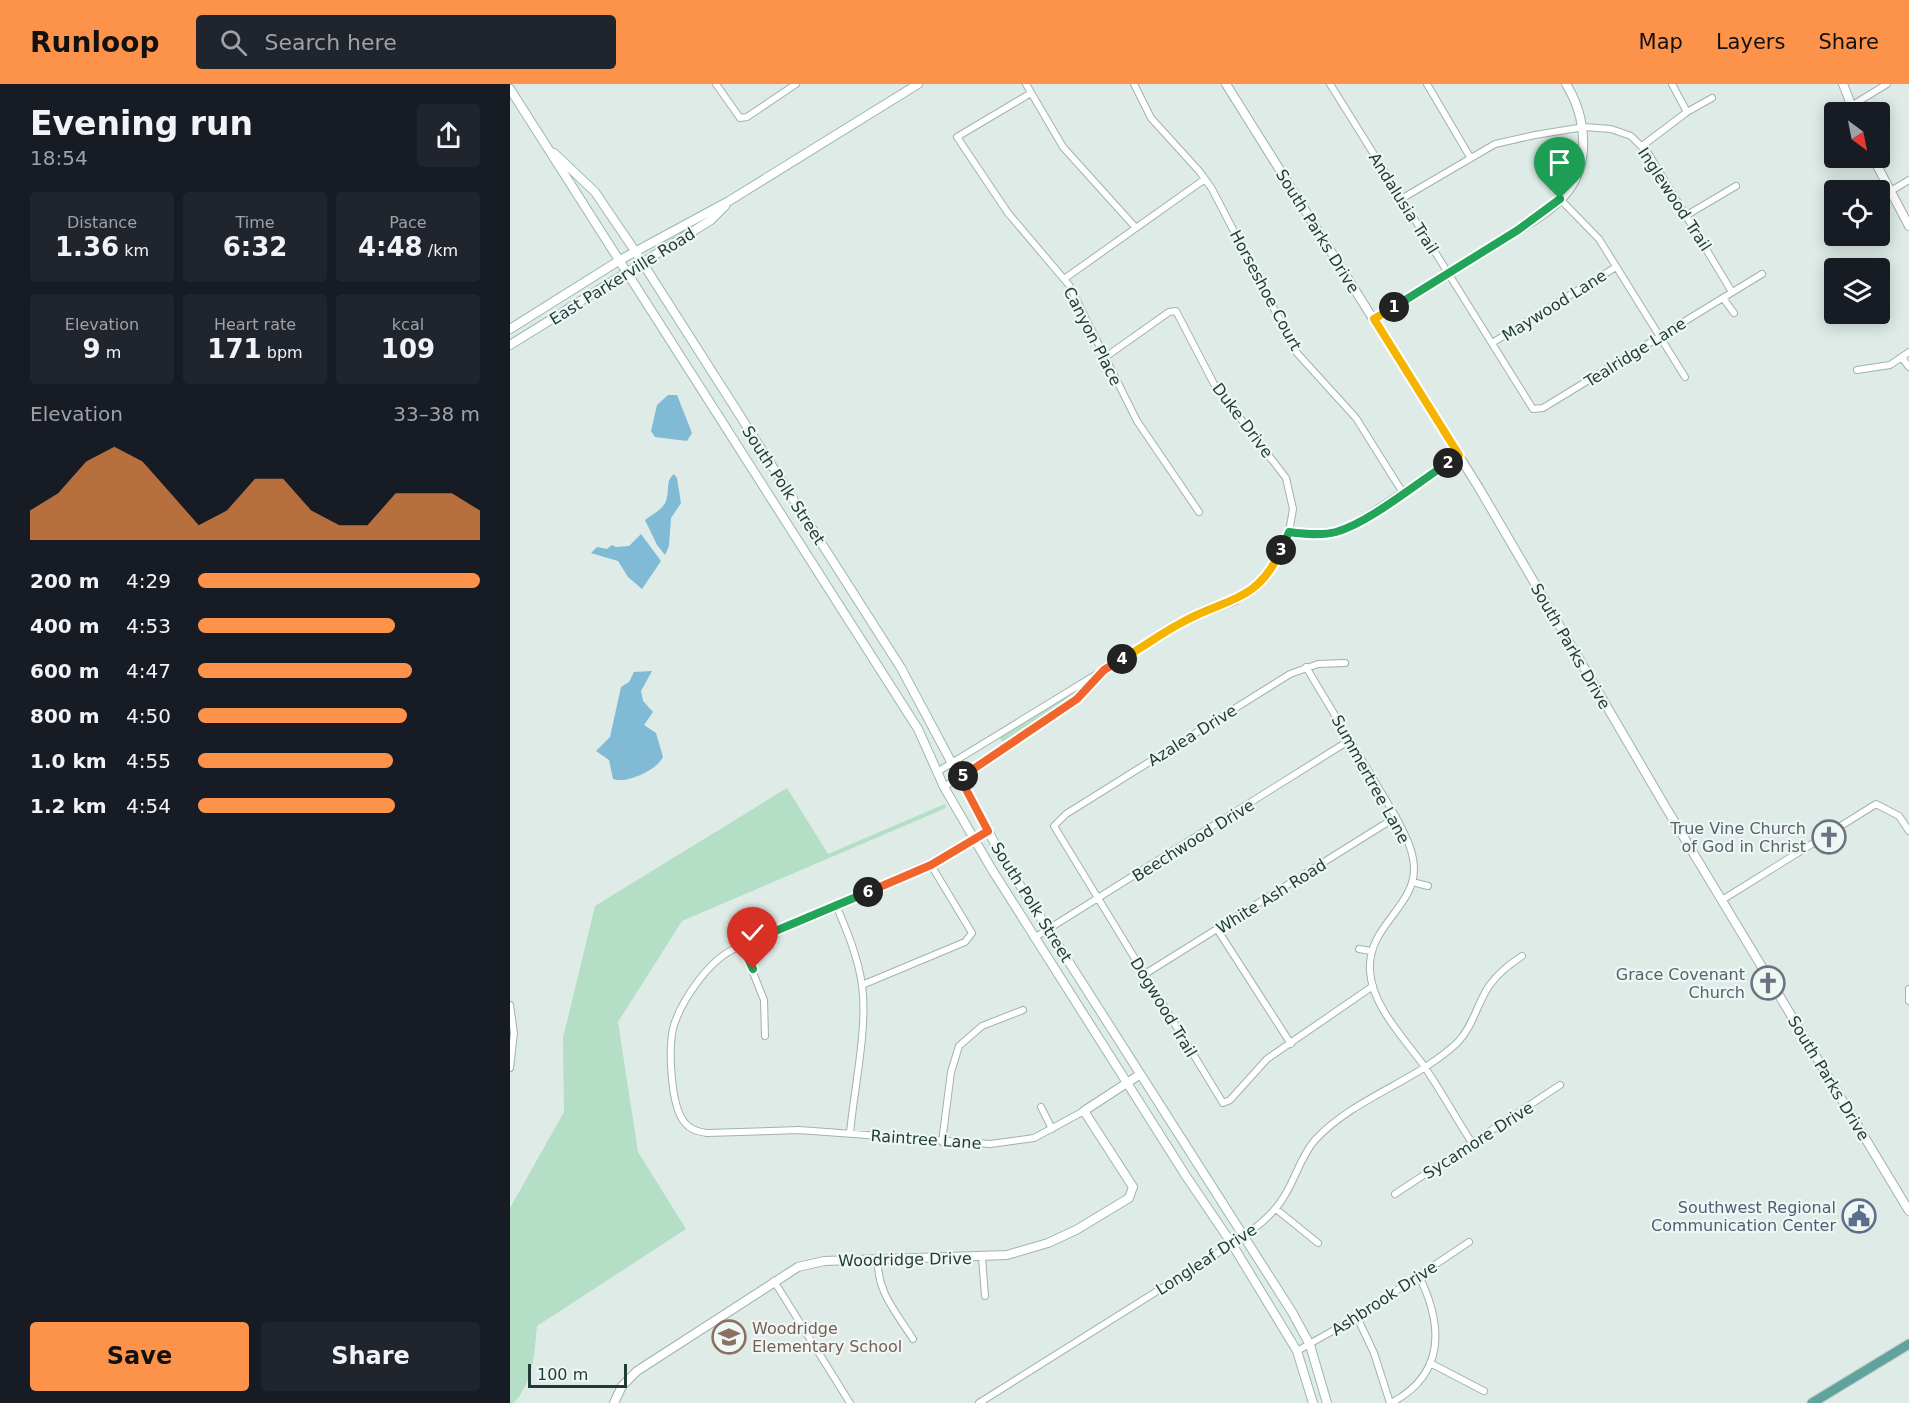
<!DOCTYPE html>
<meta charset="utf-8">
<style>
body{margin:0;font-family:"DejaVu Sans",sans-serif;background:#20242c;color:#f1f3f6;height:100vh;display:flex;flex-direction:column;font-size:22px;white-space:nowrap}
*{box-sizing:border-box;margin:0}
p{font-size:20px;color:#9ea1a6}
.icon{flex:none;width:33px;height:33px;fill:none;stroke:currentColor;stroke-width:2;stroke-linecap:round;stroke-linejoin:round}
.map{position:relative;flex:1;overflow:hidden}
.panel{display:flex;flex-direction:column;background:#171b24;width:510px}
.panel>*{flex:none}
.needle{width:39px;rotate:148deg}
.tools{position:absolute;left:1314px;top:18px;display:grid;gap:12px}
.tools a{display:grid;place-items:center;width:66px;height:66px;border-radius:6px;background:#171b24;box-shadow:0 3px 15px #0003;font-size:30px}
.scale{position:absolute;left:18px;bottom:15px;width:99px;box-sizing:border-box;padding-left:6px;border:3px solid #1e3b38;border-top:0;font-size:16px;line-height:21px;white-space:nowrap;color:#1e3b38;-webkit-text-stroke:4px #eef7f4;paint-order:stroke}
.pin{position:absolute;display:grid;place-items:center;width:51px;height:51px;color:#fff;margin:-62px -26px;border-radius:50% 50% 50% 0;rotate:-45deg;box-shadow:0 0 6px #0007}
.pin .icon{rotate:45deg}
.km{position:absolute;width:30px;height:30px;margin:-15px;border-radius:50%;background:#222;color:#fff;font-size:16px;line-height:30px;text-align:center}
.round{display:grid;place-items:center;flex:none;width:63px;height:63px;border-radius:6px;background:#20242c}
.overview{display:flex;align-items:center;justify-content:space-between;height:102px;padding:0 30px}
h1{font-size:33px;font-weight:700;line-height:45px}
.metrics{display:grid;grid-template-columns:repeat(3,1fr);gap:9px;height:102px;padding:6px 30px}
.metrics div{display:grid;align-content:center;border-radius:6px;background:#20242c;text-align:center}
.metrics b{font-size:26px;font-weight:700}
.metrics small{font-size:16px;font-weight:400}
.metrics p{font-size:16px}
.chart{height:168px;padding:12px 30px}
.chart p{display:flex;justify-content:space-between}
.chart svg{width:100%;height:108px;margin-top:6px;fill:#fd934a;opacity:.7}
.button{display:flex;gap:12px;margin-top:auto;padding:12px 30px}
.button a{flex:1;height:69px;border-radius:6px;background:#fd934a;color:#111;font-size:24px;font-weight:700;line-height:69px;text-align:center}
.button a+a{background:#20242c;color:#f1f3f6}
ul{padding:0 30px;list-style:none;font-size:20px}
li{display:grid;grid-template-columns:96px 72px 1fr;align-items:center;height:45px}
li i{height:15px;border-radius:8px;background:#fd934a}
header{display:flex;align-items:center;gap:36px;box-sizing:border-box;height:84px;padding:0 30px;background:#fd934a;color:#111}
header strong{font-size:28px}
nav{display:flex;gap:33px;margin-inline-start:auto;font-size:21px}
.search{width:420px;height:54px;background:#20242c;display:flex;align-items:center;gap:15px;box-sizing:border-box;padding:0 21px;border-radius:6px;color:#9ea1a6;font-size:22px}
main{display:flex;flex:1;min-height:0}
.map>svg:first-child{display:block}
</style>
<header>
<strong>Runloop</strong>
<div class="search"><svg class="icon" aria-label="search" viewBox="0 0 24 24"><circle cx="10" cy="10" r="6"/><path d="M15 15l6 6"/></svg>Search here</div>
<nav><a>Map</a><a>Layers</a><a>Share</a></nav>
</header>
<main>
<section class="panel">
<div class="overview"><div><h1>Evening run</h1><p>18:54</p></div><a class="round"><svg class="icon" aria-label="share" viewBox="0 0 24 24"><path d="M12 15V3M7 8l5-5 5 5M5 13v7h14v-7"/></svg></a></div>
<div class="metrics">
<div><p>Distance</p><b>1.36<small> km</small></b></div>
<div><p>Time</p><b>6:32</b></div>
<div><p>Pace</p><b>4:48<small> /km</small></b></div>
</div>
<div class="metrics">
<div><p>Elevation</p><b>9<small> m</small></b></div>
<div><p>Heart rate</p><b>171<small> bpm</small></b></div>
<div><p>kcal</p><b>109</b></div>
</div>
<div class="chart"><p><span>Elevation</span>33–38 m</p>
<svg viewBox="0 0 160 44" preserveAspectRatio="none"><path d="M0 44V32L10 25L20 12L30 6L40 12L50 25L60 38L70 32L80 19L90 19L100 32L110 38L120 38L130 25L140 25L150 25L160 32V44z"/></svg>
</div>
<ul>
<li><b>200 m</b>4:29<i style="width:100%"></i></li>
<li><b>400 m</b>4:53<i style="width:70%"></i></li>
<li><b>600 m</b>4:47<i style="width:76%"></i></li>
<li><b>800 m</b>4:50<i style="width:74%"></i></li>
<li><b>1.0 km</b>4:55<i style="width:69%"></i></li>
<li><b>1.2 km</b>4:54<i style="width:70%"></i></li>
</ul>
<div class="button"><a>Save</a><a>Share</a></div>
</section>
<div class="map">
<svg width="1399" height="1319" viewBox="0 0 1399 1319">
<rect width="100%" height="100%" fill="#deebe7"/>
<!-- green -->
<path fill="#b4dec6" d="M564 608 546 626 494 660 489 653Z
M277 704 318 770 435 720 436 724 172 837 108 938 128 1068 176 1145 27 1242C24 1271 24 1296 4 1319H0V1124L54 1028 53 954 85 822Z"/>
<!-- water -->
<path fill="#80bad5" d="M158 311H167L182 349 177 357 145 353 141 347 147 321Z
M164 390 167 394 171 419 161 434 159 462 155 471 147 461 135 436C142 430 152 427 156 417 160 407 155 397 164 390Z
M131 450 151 477 132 505 118 493 108 477 81 469 87 463 97 465 102 461 106 463 119 462Z
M142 587 131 607 133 617 143 628 134 641 146 649 153 673C147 686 117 700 103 695L99 676 86 667 100 653 111 603 119 598 124 588Z"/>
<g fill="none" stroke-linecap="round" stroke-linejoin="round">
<defs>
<path id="minor" d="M206 0 230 34 237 33 286 0
M516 0 553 63 626 144
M624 0 641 34 690 88 702 105 787 269 846 334 893 409
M820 0 1023 325 1033 324 1252 190
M917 0 960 73
M1162 0 1177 28
M521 9 447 53 498 129 559 201 627 337 689 428
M1341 22 1377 0
M1132 62 1177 28 1202 14
M1379 108 1399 96
M891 115 985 60 1025 51 1074 43 1101 45 1121 52 1138 69 1222 208
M1050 115 1089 155 1175 293
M1177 131 1226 102
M554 195 695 95
M1213 214 1224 229
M982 259 1106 183
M1392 274 1399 283
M1347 286 1380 281 1399 268
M779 448H825L847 438 949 371
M835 579 808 580 780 590 556 730 544 742 713 1019 720 1016 757 975 863 902
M796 583 886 733C894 749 904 766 904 785 904 824 857 842 860 887 862 922 894 954 914 982 931 1007 946 1034 962 1059
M427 688 672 538 726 517 753 495 765 479 779 448 783 425 776 394 704 300 666 227 659 228 594 274
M434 703 567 615 588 591
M478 747 421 781 222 866C198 878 172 916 164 941 158 962 160 1024 176 1040 181 1046 189 1048 197 1049L289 1046 480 1060 524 1054 574 1027
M902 798 918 802
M1212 816 1366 720 1389 732 1399 747
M326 821C337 847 348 873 352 901 358 943 344 1005 340 1049
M707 845 781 960
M524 854 840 656
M232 861 254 916 255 952
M849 865 861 867
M635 890 886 733
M352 901 455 858 462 849 421 781
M1399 905V917
M0 921 4 949 0 984
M531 1023 542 1045
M432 1058 441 988 449 962 472 942 513 926
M885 1110 1050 1001
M766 1125 808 1159
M472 1173 475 1212
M368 1174C366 1207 386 1228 403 1255
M264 1197 340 1319
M847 1233 864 1269 880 1319
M787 1267 847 1233 959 1158
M920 1279 974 1307
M469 1319 722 1160C742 1147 763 1132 775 1111 786 1093 791 1072 805 1056 845 1013 906 998 948 958 963 942 967 920 979 902 988 889 999 881 1012 872
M881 1319C936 1290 933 1241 909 1192"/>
<path id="tertiary" d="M716 0 969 404 1155 722 1399 1127
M1333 0 1344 28
M1363 74 1399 142
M864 235C904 210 944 185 984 161 1007 146 1037 132 1055 111 1082 80 1076 32 1056 0
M104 1319 112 1302 127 1287 288 1183 314 1177 497 1171 538 1159 566 1146 619 1114 623 1103 574 1027 629 991"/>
<path id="secondary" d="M0 5 408 645 434 703 481 784 676 1092 722 1160 787 1267 803 1319
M44 69 85 108 125 167 391 584 492 773 782 1228 800 1261 817 1319
M0 245 110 176 219 117 408 0
M0 261 201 136 215 122"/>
<path id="primary" d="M1302 1319 1399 1260"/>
</defs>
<!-- minor casing -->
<use href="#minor" stroke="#a1b3af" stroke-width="8"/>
<!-- tertiary casing -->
<use href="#tertiary" stroke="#a1b3af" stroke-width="10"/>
<!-- secondary casing -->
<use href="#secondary" stroke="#9cb7b2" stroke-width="10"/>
<!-- primary casing -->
<use href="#primary" stroke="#c0c8c7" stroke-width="11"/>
<!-- minor -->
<use href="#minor" stroke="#fff" stroke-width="6"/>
<!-- tertiary -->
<use href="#tertiary" stroke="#fff" stroke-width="8"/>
<!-- secondary -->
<use href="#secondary" stroke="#fff" stroke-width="8"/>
<!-- primary -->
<use href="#primary" stroke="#5ea49d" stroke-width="9"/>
</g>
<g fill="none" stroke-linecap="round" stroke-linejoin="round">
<defs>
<path id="split-1" d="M884 223 1008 146 1050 115"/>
<path id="split-2" d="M884 223 864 235 949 371 938 379"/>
<path id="split-3" d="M771 466 779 448C794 450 811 452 826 448 860 438 907 399 938 379"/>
<path id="split-4" d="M612 575C632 564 650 550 671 539 714 514 747 520 771 466"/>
<path id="split-5" d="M453 692 567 615 594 586 612 575"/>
<path id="split-6" d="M358 808 421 781 478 747 450 694 453 692"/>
<path id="split-7" d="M243 885 232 861 358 808"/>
</defs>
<!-- split-1 casing -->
<use href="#split-1" stroke="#fff" stroke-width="12"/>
<!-- split-2 casing -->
<use href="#split-2" stroke="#fff" stroke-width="12"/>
<!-- split-3 casing -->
<use href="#split-3" stroke="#fff" stroke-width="12"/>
<!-- split-4 casing -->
<use href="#split-4" stroke="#fff" stroke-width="12"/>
<!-- split-5 casing -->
<use href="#split-5" stroke="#fff" stroke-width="12"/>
<!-- split-6 casing -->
<use href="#split-6" stroke="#fff" stroke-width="12"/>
<!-- split-7 casing -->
<use href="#split-7" stroke="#fff" stroke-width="12"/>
<!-- split-1 -->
<use href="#split-1" stroke="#22a559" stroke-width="8"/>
<!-- split-2 -->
<use href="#split-2" stroke="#f5b400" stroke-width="8"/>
<!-- split-3 -->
<use href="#split-3" stroke="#22a559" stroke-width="8"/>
<!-- split-4 -->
<use href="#split-4" stroke="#f5b400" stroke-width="8"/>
<!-- split-5 -->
<use href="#split-5" stroke="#f0652b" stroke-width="8"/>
<!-- split-6 -->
<use href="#split-6" stroke="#f0652b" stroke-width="8"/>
<!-- split-7 -->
<use href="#split-7" stroke="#22a559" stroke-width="8"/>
</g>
<!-- icons -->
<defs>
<symbol id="church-ring" viewBox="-11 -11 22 22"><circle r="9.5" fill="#eef7f4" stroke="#6b7280" stroke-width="1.5"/><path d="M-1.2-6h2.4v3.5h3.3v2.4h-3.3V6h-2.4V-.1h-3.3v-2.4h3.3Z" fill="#6b7280"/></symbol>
<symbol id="civic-ring" viewBox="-11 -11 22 22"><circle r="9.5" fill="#eef7f4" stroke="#5c6f8a" stroke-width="1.5"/><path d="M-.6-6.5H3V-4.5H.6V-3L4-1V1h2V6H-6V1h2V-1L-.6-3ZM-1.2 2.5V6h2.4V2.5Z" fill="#5c6f8a"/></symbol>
<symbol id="school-ring" viewBox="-11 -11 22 22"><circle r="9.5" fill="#eef7f4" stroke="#8d6e63" stroke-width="1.5"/><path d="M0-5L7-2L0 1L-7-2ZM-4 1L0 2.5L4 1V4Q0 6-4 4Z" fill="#8d6e63"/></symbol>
</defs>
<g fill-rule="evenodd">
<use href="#church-ring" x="1300" y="734" width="38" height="38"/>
<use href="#church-ring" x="1239" y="880" width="38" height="38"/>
<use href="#civic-ring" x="1330" y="1113" width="38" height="38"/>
<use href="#school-ring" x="200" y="1234" width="38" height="38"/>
</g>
<g text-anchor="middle" stroke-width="4.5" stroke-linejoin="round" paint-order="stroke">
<!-- street labels -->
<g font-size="16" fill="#1e3b38" stroke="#eef7f4">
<text transform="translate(1165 115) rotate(57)" y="6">Inglewood Trail</text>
<text transform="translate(894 119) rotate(58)" y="6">Andalusia Trail</text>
<text transform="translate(808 147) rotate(58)" y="6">South Parks Drive</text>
<text transform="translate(112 192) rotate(-32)" y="6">East Parkerville Road</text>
<text transform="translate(756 206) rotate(62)" y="6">Horseshoe Court</text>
<text transform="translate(1044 221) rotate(-32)" y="6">Maywood Lane</text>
<text transform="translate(583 252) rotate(63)" y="6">Canyon Place</text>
<text transform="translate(1125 268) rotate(-32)" y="6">Tealridge Lane</text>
<text transform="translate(733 336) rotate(53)" y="6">Duke Drive</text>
<text transform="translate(274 401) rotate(57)" y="6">South Polk Street</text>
<text transform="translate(1061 562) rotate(60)" y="6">South Parks Drive</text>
<text transform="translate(682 651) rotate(-32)" y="6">Azalea Drive</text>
<text transform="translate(861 695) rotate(61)" y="6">Summertree Lane</text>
<text transform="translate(683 756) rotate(-32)" y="6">Beechwood Drive</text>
<text transform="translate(761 812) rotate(-32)" y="6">White Ash Road</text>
<text transform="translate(522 818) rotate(58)" y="6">South Polk Street</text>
<text transform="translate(654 923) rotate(59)" y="6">Dogwood Trail</text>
<text transform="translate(1319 994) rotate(59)" y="6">South Parks Drive</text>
<text transform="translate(416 1055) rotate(4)" y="6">Raintree Lane</text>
<text transform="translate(968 1056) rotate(-33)" y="6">Sycamore Drive</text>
<text transform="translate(395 1175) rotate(-1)" y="6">Woodridge Drive</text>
<text transform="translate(696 1175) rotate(-33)" y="6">Longleaf Drive</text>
<text transform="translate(874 1214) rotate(-33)" y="6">Ashbrook Drive</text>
</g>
<!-- worship labels -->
<g font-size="16" fill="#5b616d" stroke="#eef7f4" text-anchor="end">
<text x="1296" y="750">True Vine Church<tspan x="1296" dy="18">of God in Christ</tspan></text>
<text x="1235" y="896">Grace Covenant<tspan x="1235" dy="18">Church</tspan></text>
</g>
<!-- service labels -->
<g font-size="16" fill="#4e5e75" stroke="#eef7f4" text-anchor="end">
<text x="1326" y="1129">Southwest Regional<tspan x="1326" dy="18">Communication Center</tspan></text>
</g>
<!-- education labels -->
<g font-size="16" fill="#785e54" stroke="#eef7f4" text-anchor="start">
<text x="242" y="1250">Woodridge<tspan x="242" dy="18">Elementary School</tspan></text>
</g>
</g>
</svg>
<div class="tools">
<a><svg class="needle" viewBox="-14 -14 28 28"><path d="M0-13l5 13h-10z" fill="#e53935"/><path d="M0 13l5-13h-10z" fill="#9ea1a6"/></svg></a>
<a><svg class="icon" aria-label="locate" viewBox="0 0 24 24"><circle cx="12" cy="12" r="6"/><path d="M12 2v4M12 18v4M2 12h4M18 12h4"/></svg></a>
<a><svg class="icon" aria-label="layers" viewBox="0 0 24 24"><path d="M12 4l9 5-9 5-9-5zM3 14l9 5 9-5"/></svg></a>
</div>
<div class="scale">100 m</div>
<div class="pin" style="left:1050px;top:115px;background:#1e9e55"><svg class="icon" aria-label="arrive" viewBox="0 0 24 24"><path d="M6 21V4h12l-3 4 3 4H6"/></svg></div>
<div class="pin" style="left:243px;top:885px;background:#d93025"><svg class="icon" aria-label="check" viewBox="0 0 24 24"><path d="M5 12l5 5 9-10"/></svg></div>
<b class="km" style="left:884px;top:223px">1</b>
<b class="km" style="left:938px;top:379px">2</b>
<b class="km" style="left:771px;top:466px">3</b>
<b class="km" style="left:612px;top:575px">4</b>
<b class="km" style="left:453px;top:692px">5</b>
<b class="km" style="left:358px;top:808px">6</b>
</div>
</main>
